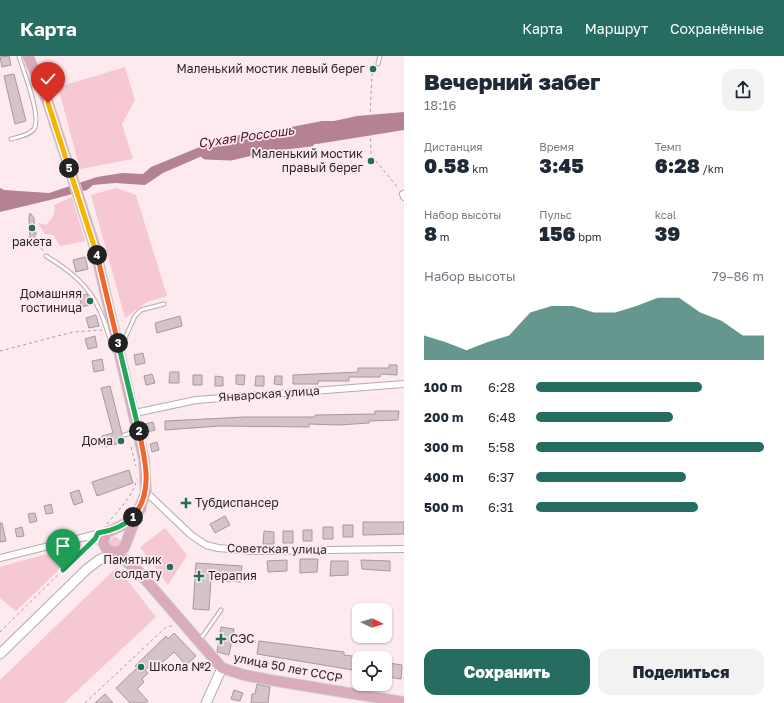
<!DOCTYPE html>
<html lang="ru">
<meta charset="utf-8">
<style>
body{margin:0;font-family:"Golos Text",sans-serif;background:#f2f2f3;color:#1f2937;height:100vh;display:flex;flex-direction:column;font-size:15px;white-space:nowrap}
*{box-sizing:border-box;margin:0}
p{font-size:13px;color:#747a83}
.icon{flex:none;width:22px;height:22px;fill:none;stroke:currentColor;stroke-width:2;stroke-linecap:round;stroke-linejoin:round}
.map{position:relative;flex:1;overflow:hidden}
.side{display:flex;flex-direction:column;background:#fff;width:380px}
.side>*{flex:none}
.needle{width:26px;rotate:95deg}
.controls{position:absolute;left:352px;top:547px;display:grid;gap:8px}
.controls a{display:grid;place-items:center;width:40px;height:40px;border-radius:8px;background:#fff;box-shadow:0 1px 3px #0004;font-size:20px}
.pin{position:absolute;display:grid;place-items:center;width:34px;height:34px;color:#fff;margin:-41px -17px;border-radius:50% 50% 50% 0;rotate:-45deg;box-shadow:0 0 4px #0007}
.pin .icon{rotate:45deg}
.km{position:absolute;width:20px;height:20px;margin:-10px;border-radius:50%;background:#222;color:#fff;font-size:11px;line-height:20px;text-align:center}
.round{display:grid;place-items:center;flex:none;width:42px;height:42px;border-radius:12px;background:#f2f2f3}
.headline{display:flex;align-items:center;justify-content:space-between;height:68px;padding:0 20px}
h1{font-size:22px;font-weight:800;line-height:30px}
.stats{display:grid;grid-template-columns:repeat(3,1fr);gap:6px;height:68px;padding:4px 20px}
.stats div{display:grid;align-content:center}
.stats b{font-size:20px;font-weight:800}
.stats small{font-size:11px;font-weight:400}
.stats p{font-size:11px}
.chart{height:112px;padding:8px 20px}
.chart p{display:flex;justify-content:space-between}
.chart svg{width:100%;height:72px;margin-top:4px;fill:#266c60;opacity:.7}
.action{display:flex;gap:8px;margin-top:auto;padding:8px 20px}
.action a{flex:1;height:46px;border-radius:12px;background:#266c60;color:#fff;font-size:16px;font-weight:800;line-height:46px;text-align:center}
.action a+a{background:#f2f2f3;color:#1f2937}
ul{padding:0 20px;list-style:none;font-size:13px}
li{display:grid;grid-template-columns:64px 48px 1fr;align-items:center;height:30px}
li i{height:10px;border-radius:5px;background:#266c60}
header{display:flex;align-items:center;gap:24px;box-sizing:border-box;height:56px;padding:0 20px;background:#266c60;color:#fff}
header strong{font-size:19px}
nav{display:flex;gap:22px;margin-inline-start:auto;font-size:14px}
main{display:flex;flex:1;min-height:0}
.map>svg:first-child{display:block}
</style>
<header>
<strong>Карта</strong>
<nav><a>Карта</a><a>Маршрут</a><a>Сохранённые</a></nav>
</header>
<main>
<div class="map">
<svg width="404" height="647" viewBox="0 0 404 647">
<rect width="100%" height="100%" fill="#fceaef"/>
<!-- green -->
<path fill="#f6c8d4" d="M125 11 135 44 122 68 133 103 80 113 58 31Z
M116 132 136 139 167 240 147 246 125 262 91 139Z
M72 141 85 185 60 190 53 179 45 178 38 167 46 169C51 163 57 158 54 149Z
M165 472 187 499 168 529 140 491Z
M110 486a5 5 0 1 1 10 0a5 5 0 1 1-10 0Z
M82 488 65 508 16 555 0 542V511Z
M117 511 156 561 64 647H0V624Z"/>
<!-- water -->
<path fill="#b48290" d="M404 56V74L317 88 272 84 247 90 238 97 202 100 163 117 145 129 115 127 93 129 87 134 50 144 0 156V132L4 134 49 137 97 121 122 117 143 118 151 111 212 86 234 80 291 71 322 65H334L357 60Z"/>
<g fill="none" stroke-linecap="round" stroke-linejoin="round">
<!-- river -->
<path stroke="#b48290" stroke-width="11" d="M206 98 231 99 269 90 310 85"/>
</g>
<!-- building -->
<path fill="#d4c3c7" stroke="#a8979c" d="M9 0 11 9 2 11 0 1Z
M14 18 26 65 15 68 4 20Z
M30 157 34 162 35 183H30L29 162Z
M85 201 88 213 76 216 73 204Z
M87 238 92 248 82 251 79 240Z
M96 259 99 270 89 272 86 262Z
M180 260 182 270 157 277 155 267Z
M95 280 97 291 88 293 85 283Z
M143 297 145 307 136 309 134 299Z
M102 303 104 314 94 316 92 305Z
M389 309H397V319L381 318 380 321H349V325H318V328H293V319L358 316V312H389Z
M170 316H179V327H169Z
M152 318 155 327 146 329 144 320Z
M193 319H202V329H193Z
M236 319H245L244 329 236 328Z
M215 320 223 321V330H215Z
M256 320H264V330H255Z
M275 320H282V329L274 328Z
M110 330 124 386 105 391 102 380 113 377 101 332Z
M375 355H399L398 364 369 365V367L339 369 309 368V371L220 370 165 374V365L245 361H315V359L375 358Z
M153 366 155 374 147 376 145 368Z
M157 386 159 394 152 396 150 388Z
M129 414 133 427 97 440 92 426Z
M79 434 83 446 74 449 70 437Z
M51 448 53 457 46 458 44 450Z
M35 457 37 465 30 467 28 458Z
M225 460 230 469 215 477 210 468Z
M363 466H404V478L363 479Z
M0 467H2L6 485 0 486Z
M343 469H353V481H343Z
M22 471 24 480 17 481 15 473Z
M323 471H333V483H323Z
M303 474H312V485H303Z
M264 475 274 476V488H263Z
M283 475H293V487H283Z
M300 503H318L317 516 300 517Z
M287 504V515L268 516 267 505Z
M361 504 390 505V515L362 513Z
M331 505H348V519L330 520Z
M196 507 242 510 241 526 211 524 209 554 193 553Z
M221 571 234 573 229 599 217 596Z
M174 577 196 600 186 609 174 596 156 612 152 608 145 614 148 617 142 623 144 626 137 633 148 645 145 647H130L116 632 137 612 135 610 166 580 168 583Z
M259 585 344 596V599L359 601V615L257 598Z
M389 607 402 609 401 623 387 621Z
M257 628 270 631 268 647H251L252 638H255Z
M234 634 243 637 240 645 231 643Z
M105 638 113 647H95Z"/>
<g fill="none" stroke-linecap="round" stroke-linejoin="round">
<defs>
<path id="service" d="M378 8 380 0
M11 83C18 81 30 79 34 73 42 61 23 14 19 0
M46 200C69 214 89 229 100 255 106 268 109 282 115 296
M121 291 135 260 141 254 164 248
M124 379 135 376
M200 584 221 554"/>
<path id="minor" d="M403 138 404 141
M135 357 196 344 404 328
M146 436 191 479 206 489 218 492 252 495 404 493
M86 481 103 486
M0 502 109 475"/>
<path id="secondary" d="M0 598 87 513 99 504 113 497
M206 647 222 612"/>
<path id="primary" d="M28 0 48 47 94 188 144 403 146 436 124 492 116 497 107 494 103 486 106 477 129 466 141 452
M116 497 138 515 222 612 244 619 270 624 404 646"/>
</defs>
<!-- service casing -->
<use href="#service" stroke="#baa9ae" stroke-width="5"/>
<!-- minor casing -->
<use href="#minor" stroke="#baa9ae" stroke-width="8"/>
<!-- secondary casing -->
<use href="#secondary" stroke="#baa9ae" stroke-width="11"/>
<!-- primary casing -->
<use href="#primary" stroke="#d1cfd0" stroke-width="12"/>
<!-- path -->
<path stroke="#a89a9e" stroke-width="1" stroke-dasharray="3 3" stroke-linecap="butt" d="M376 12 372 18 370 59 371 99 399 133
M36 176V185L44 196
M0 295 73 276 102 274
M131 391 136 410
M107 468C119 453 132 442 137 423
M0 576 89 488
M85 647 165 572 174 569"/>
<!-- service -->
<use href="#service" stroke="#fff" stroke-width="3"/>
<!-- minor -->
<use href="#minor" stroke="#fff" stroke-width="6"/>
<!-- secondary -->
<use href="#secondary" stroke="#fff" stroke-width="9"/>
<!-- primary -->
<use href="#primary" stroke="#daabb9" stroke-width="10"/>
</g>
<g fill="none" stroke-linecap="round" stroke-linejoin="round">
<defs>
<path id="split-1" d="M63 514 95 483 98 477C111 475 124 470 133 461"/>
<path id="split-2" d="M133 461C154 436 145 404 139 375"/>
<path id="split-3" d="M118 287 139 375"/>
<path id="split-4" d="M97 199 118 287"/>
<path id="split-5" d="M69 112 97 199"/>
<path id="split-6" d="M48 47 69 112"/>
</defs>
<!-- split-1 casing -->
<use href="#split-1" stroke="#fff" stroke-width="8"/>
<!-- split-2 casing -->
<use href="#split-2" stroke="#fff" stroke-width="8"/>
<!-- split-3 casing -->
<use href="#split-3" stroke="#fff" stroke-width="8"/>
<!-- split-4 casing -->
<use href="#split-4" stroke="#fff" stroke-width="8"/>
<!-- split-5 casing -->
<use href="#split-5" stroke="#fff" stroke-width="8"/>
<!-- split-6 casing -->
<use href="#split-6" stroke="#fff" stroke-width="8"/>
<!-- split-1 -->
<use href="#split-1" stroke="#22a559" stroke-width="5"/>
<!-- split-2 -->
<use href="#split-2" stroke="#f0652b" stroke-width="5"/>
<!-- split-3 -->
<use href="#split-3" stroke="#22a559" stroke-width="5"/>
<!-- split-4 -->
<use href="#split-4" stroke="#f0652b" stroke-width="5"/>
<!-- split-5 -->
<use href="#split-5" stroke="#f5b400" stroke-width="5"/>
<!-- split-6 -->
<use href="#split-6" stroke="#f5b400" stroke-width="5"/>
</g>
<!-- markers -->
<g fill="#266c60" stroke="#fceaef" stroke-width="1.5">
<circle cx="373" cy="13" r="4"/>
<circle cx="371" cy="105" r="4"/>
<circle cx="32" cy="172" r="4"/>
<circle cx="90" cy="245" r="4"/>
<circle cx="121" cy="385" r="4"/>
<path d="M184 441h4v4h4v4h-4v4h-4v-4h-4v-4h4z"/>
<circle cx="170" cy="511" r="4"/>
<path d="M197 514h4v4h4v4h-4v4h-4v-4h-4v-4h4z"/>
<path d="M219 577h4v4h4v4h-4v4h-4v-4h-4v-4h4z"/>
<circle cx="141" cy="611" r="4"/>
</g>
<g text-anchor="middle" stroke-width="3.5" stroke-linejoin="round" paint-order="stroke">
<!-- poi labels -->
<g font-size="12" fill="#2d2628" stroke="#fceaef" text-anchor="end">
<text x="365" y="17">Маленький мостик левый берег</text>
<text x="363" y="102">Маленький мостик<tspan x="363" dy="14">правый берег</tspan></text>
<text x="32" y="190" text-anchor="middle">ракета</text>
<text x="82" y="242">Домашняя<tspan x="82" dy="14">гостиница</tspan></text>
<text x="113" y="389">Дома</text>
<text x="195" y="451" text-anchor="start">Тубдиспансер</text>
<text x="162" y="508">Памятник<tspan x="162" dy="14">солдату</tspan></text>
<text x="208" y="524" text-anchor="start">Терапия</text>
<text x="230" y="587" text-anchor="start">СЭС</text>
<text x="149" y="615" text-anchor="start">Школа №2</text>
</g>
<!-- street labels -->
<g font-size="12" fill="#2d2628" stroke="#fceaef">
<text transform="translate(269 338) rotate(-4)" y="4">Январская улица</text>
<text transform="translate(277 493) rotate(1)" y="4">Советская улица</text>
<text transform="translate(288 612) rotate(11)" y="4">улица 50 лет СССР</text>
</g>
<!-- water labels -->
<g font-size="13" font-style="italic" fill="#4f112a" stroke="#fceaef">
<text transform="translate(246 80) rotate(-8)" y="5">Сухая Россошь</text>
</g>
</g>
</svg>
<div class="controls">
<a><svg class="needle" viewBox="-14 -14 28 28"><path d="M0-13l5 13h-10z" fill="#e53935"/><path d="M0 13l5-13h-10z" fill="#747a83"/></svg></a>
<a><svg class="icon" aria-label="locate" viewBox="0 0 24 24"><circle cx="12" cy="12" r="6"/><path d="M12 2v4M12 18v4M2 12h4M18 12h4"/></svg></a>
</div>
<div class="pin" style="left:63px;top:514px;background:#1e9e55"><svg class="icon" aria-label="arrive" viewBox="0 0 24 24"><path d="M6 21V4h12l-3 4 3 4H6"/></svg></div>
<div class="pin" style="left:48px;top:47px;background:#d93025"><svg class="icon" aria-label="check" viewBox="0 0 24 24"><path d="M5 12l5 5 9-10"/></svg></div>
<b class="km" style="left:133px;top:461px">1</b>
<b class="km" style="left:139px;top:375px">2</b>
<b class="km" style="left:118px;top:287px">3</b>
<b class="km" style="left:97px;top:199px">4</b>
<b class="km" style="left:69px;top:112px">5</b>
</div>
<section class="side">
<div class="headline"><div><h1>Вечерний забег</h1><p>18:16</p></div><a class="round"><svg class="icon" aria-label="share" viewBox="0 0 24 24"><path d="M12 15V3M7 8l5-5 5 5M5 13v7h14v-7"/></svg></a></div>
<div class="stats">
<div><p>Дистанция</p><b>0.58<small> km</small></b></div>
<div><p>Время</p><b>3:45</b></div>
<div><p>Темп</p><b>6:28<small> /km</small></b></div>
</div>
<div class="stats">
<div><p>Набор высоты</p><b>8<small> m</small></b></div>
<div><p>Пульс</p><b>156<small> bpm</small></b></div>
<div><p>kcal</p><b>39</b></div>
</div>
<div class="chart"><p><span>Набор высоты</span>79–86 m</p>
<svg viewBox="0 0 160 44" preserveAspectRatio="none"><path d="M0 44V29L10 33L20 38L30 33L40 29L50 15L60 11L70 11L80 15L90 15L100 11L110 6L120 6L130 15L140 20L150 29L160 29V44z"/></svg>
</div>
<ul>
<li><b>100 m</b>6:28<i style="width:73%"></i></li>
<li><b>200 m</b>6:48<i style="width:60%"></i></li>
<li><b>300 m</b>5:58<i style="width:100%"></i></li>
<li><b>400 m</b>6:37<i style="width:66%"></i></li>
<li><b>500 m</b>6:31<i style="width:71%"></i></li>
</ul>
<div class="action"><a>Сохранить</a><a>Поделиться</a></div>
</section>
</main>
